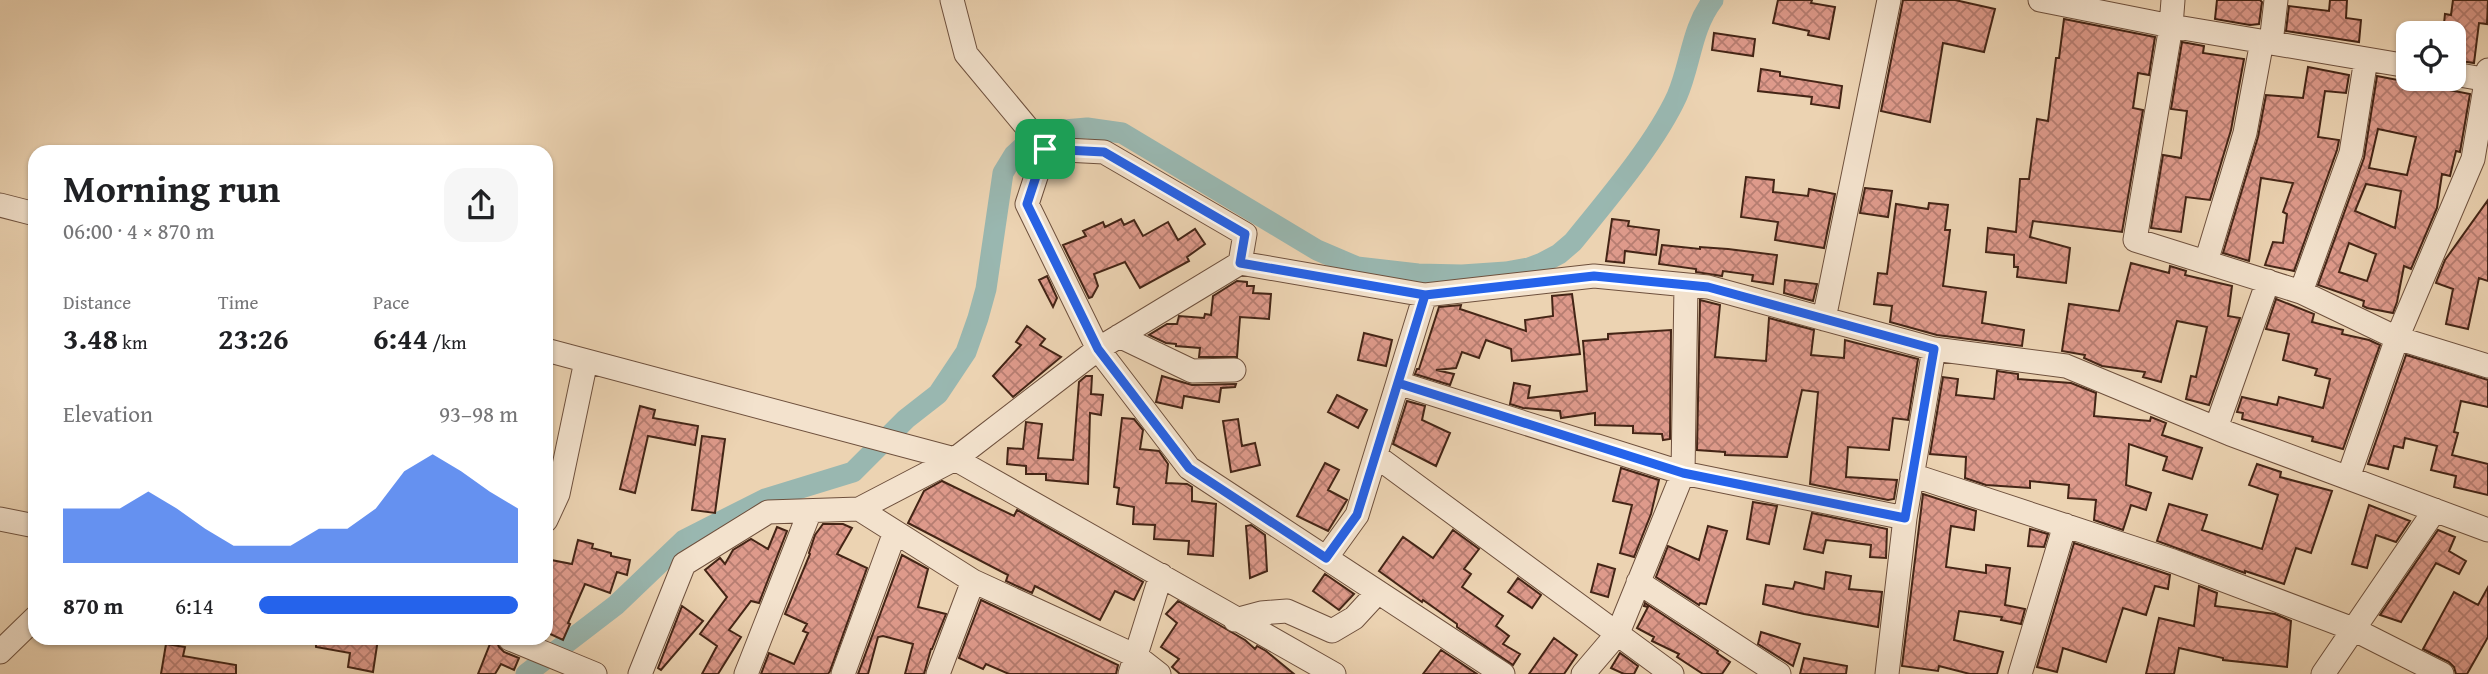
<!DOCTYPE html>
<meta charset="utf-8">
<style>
body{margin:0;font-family:"Gentium Book Plus",serif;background:#f6f6f6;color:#202124;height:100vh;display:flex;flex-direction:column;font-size:26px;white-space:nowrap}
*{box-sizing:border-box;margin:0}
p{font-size:23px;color:#757577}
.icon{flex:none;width:38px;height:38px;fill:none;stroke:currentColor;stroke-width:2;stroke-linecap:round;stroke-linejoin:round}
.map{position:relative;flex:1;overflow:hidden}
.details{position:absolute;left:28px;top:145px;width:525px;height:500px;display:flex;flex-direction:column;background:#fff;border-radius:21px;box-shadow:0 2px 5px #0004}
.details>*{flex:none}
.fabs{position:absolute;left:2396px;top:21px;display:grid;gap:14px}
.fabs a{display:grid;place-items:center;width:70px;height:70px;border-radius:14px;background:#fff;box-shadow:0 2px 5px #0004;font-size:35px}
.pin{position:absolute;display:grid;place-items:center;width:60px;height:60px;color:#fff;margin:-30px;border-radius:14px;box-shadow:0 4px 10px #0006}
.round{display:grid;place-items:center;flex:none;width:74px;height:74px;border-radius:21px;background:#f6f6f6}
.overview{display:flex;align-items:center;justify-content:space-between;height:119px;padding:0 35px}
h1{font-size:38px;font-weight:600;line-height:52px}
.metrics{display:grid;grid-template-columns:repeat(3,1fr);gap:10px;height:119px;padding:7px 35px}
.metrics div{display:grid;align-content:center}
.metrics b{font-size:30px;font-weight:600}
.metrics small{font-size:19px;font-weight:400}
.metrics p{font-size:19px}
.chart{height:196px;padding:14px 35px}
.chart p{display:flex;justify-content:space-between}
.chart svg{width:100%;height:126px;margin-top:7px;fill:#2563eb;opacity:.7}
ul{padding:0 35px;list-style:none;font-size:23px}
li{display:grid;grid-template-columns:112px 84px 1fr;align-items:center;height:52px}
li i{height:18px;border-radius:9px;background:#2563eb}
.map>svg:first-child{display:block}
</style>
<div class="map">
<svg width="2488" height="674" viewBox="0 0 2488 674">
<defs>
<pattern id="building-cross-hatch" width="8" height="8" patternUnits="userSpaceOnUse" patternTransform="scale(1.75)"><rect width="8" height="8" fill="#de9a8b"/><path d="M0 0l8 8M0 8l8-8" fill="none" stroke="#b67d71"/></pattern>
</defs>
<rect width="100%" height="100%" fill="#ecd3b2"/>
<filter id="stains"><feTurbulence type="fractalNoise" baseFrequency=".00286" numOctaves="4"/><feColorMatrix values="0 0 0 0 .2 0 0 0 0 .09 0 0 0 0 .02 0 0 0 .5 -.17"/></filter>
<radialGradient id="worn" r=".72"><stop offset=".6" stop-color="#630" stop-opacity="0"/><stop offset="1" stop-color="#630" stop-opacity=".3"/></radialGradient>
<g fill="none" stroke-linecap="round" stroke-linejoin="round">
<!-- canal -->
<path stroke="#99b7b0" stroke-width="21" d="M526 674 616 605 684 540 765 499 853 472 906 419 938 394 966 352 978 318 986 289 1003 173 1014 155 1027 143 1053 131 1087 128 1122 133 1317 250 1357 267 1418 274 1462 275 1506 272 1529 268 1542 263 1559 254 1573 242C1606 201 1655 144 1677 96 1691 64 1691 29 1713 0"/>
</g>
<!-- building -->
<path fill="url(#building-cross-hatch)" stroke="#442516" stroke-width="2" fill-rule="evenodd" d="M1778 0H1812L1811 3 1835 7 1829 39 1808 35 1809 31 1773 23Z
M1903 0H1955L1995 9 1984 52 1943 43 1930 122 1881 111Z
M2217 0H2260L2262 2 2259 24 2250 25 2215 19Z
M2330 0H2347L2346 18 2361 20 2359 42 2286 31 2289 6 2329 11Z
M2453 0H2488L2487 24 2479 23 2474 63 2454 60V33H2443L2445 14 2451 15Z
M2064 19 2155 37 2149 75 2138 73 2133 108 2143 110 2122 232 2033 221 2030 237 2070 248 2066 283 2017 277 2018 267H2014V255L1986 252 1988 228 2016 232 2020 179H2029L2037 119 2048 121 2056 58H2059Z
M1714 33 1755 39 1753 56 1712 50Z
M2182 42 2204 46 2203 53 2244 59 2231 130 2210 200 2186 197 2181 232 2151 228 2163 155 2181 158 2187 111 2171 109Z
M2308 67 2349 75 2346 93 2325 91 2318 137 2339 140 2337 150 2294 271 2265 265 2273 242 2283 243 2287 214 2283 212 2293 183 2261 178 2249 261 2223 253 2258 137 2266 95 2303 98Z
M1761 69 1780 72V76L1842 86 1839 108 1811 104 1812 97 1758 91Z
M2377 76 2470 94 2460 152 2456 151 2450 176 2442 174 2437 208 2411 269 2404 266 2397 302 2393 313 2367 308 2363 306 2364 301 2318 285 2364 158ZM2378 129 2416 137 2407 175 2369 168ZM2366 184 2401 191 2395 228 2355 211ZM2349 243 2376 254 2367 281 2339 272Z
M1746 177 1774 180 1773 192 1808 196 1809 189 1835 194 1824 248 1775 240 1778 222 1741 217Z
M1865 188 1892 191 1888 217 1860 213Z
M2488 200V281L2479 278 2468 329 2446 324 2453 289 2436 283 2437 280 2445 260Z
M1929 203 1948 205 1945 230H1950L1943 286 1986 292 1982 323 2024 330 2022 346 1937 335 1890 322 1892 306 1874 304 1878 273 1887 274 1896 204 1928 209Z
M1121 219 1124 225 1134 220 1143 236 1168 222 1178 240 1195 229 1205 244 1187 257 1189 261 1140 288 1125 262 1094 274 1098 286 1092 297 1089 298 1063 245 1086 236 1083 231 1103 222 1105 227Z
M1612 219 1629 221 1628 226 1659 230 1656 255 1625 251 1624 263 1606 261Z
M1662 245 1700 249V247L1728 249 1777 255 1773 284 1752 281 1753 275 1723 271 1722 276 1696 272V269L1659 264Z
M2131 263 2169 273 2170 266 2186 271 2185 275 2232 286 2228 316 2240 318 2209 405 2186 399 2191 376 2196 377 2207 327 2177 321 2161 382 2143 377 2145 372 2102 366 2084 358 2085 355 2062 351 2069 304 2119 311Z
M1047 276 1057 298 1053 307 1039 280Z
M1785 280 1817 284 1813 301 1784 293Z
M1237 281 1247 282V286H1254L1253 293 1271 294 1269 319 1240 317 1237 357H1199L1200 348 1176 346V344L1166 343 1149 335 1167 324H1177L1179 316 1204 318 1205 314 1211 315 1213 296Z
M1572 294 1580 354 1512 361 1511 349 1486 340 1479 358 1462 352 1456 368 1436 370 1454 374 1450 385 1415 374 1417 369H1419L1439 307 1461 305 1460 309 1526 331 1525 320 1553 316 1552 296Z
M2276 299 2314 314 2312 322 2343 330 2342 334 2369 340 2380 345 2343 449 2312 441 2313 437 2242 419 2243 413 2237 412 2242 397 2277 405 2279 397 2323 408 2330 379 2315 375 2317 369 2283 360 2289 334 2266 329Z
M1700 300 1720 305 1715 357 1766 361 1769 318 1814 330 1811 355 1844 358 1845 340 1918 359 1908 420 1893 418 1889 450 1848 447 1846 477 1897 480 1894 499 1888 500 1810 484 1818 392 1802 390 1787 457 1725 455V452L1697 450Z
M1027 326 1045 339 1040 345 1061 357 1013 397 993 376 1021 345 1016 342Z
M1671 330 1670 439 1663 440 1662 434 1633 433V426L1595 425V413L1561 418 1560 411 1523 408 1510 404 1514 383 1530 386 1528 398 1587 391 1583 341 1608 339V334Z
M1364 333 1392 340 1386 366 1358 360Z
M2406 355 2488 380V407L2461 401 2454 432 2458 433 2452 455 2488 464V495L2454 487 2456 476 2431 470 2437 446 2405 438 2403 448 2394 446 2388 469 2368 464Z
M1997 371 2018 374V379L2071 383 2096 393 2094 416 2150 421 2151 417 2166 423 2162 435 2202 448 2192 479 2163 470 2167 457 2129 444 2126 485 2151 493 2146 510 2131 505 2123 530 2094 520 2096 500 2068 498 2069 485 2030 481V488L1986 485 1965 478 1966 457 1930 454 1943 377 1958 379 1956 395 1994 399Z
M1086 376H1092L1091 394 1103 395 1101 415 1090 413 1088 484 1046 480V474H1026V466L1007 464 1008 448 1023 449 1026 422 1042 424 1038 458 1073 460 1079 382Z
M1162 376 1192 385 1236 384 1235 387 1221 388 1219 402 1184 396 1182 408 1156 402Z
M1337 395 1367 410 1358 428 1328 412Z
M1407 401 1425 406 1422 420 1450 433 1436 466 1393 444Z
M640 406 655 410 653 418 698 426 695 445 648 436 635 493 620 489Z
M1122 418 1134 419 1143 430 1140 449 1159 451 1168 464 1166 483 1187 484 1192 487V501L1216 504 1213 556 1188 554 1189 541 1154 539 1155 525 1133 524 1134 507 1117 504 1119 488 1114 487Z
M1238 419 1242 446 1255 443 1260 465 1231 472 1223 421Z
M702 436 725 439 715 513 692 510Z
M1325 463 1339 470 1328 490 1347 500 1328 531 1297 516Z
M2257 464 2281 472 2280 477 2332 491 2311 553 2296 548 2284 584 2245 571V573L2157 541 2169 504 2207 515 2202 530 2262 549 2278 495 2249 485Z
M1621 468 1659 480 1651 514 1634 557 1620 553 1632 505 1613 501Z
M942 481 1014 516 1017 510 1143 582 1134 600 1115 591 1100 620 1035 586 1032 593 1006 581 1008 575 908 523 924 491Z
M1923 494 1976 511 1974 530 1951 526 1946 567 1986 573V565L2010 568 2005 605 2025 609 2021 624 2001 620 2002 617 1959 611 1954 640 2003 652 1997 674H1970L1939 666 1938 671 1902 666Z
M1753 502 1777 506 1769 544 1747 539Z
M2369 505 2410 521 2396 542 2376 535 2367 568 2352 564Z
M1812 513 1887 529 1886 558 1870 557 1871 545 1826 540 1823 553 1804 549Z
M823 524H843L852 528 837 554 867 568 830 671 828 674H761L769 653 794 664 808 633 803 631 807 624 785 614 810 554 809 553 815 535Z
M1251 525 1265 535 1267 571 1250 578 1246 526Z
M1708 526 1727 531 1706 604 1700 603 1699 605 1656 577 1668 546 1699 560Z
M777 527 787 531 759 603 751 601 729 630 741 637 718 674H702L717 646 700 634 727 597 705 570 720 558 725 564 733 550 751 539 768 549Z
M2030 529 2048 534 2044 547 2028 546Z
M1453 530 1479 549 1464 569 1471 574 1462 587 1503 616 1496 626 1509 636 1503 644 1520 654 1513 665 1457 627V624L1423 600 1422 602 1379 571 1403 537 1433 558Z
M2438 530 2455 537 2449 551 2466 561 2459 574 2436 563 2401 622 2380 615Z
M578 540 593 544 592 548 611 553V556L630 560 627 575 617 572 610 593 585 584 568 623 570 624 563 640 546 632V559L572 564Z
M2074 543 2170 575 2168 589 2155 586 2146 615 2123 608 2106 662 2063 648 2057 672 2037 667Z
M902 555 928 569 918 607 946 614 932 649H931L924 674H905L913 644 883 636 878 637 868 674H858Z
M1598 564 1615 569 1608 597 1591 592Z
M1826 572 1851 576 1849 589 1882 592 1878 627 1804 614 1763 604 1766 585 1793 589 1795 582 1824 589Z
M1325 574 1354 594 1339 610 1313 591Z
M1518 578 1541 595 1532 608 1508 592Z
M2199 586 2217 593 2215 606 2275 614 2291 621 2287 667 2223 660V658L2179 648 2174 674H2146L2159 618 2194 626Z
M2488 587V637L2467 674H2456L2454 667 2449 662 2423 649 2454 592 2478 605Z
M981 600 1118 665 1116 674H1009L986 664 983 669 959 658Z
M1178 601 1245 640 1255 649 1257 646 1266 651 1294 674H1180L1172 667 1179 659 1161 647 1177 623 1166 614Z
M1645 603 1718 651 1717 653 1730 662 1722 674H1703L1677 657 1679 654 1652 641 1654 637 1637 628 1648 607 1644 606Z
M682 606 703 621 661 670 658 668Z
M1761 632 1800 644 1793 666 1758 644Z
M1554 638 1577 655 1564 674H1529Z
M316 639H378L373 672 348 667 350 653 316 647Z
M492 639 496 640 499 647 504 652 519 658 514 670 501 664 495 674H478Z
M166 644 185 647 183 656 236 665V674H161Z
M1441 650 1477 674H1423Z
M1620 653 1638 666 1634 674H1624L1611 668Z
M1804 658 1847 666 1846 674H1800Z"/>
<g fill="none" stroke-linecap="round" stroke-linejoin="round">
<defs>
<path id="street" d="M952 0 966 54 1045 149
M2040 0 2171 26 2173 0
M2271 43 2276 0
M2408 66 2171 26 2135 240 2301 292 2397 338 2488 366
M2454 74 2488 80
M0 205 35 214
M2206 262 2245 133 2262 41
M1240 263 1245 234 1104 152 1045 149 1027 204 1098 349 1189 468 1503 674
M2301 292 2351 153 2366 59
M1824 319 1889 0
M1119 336 1192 371 1234 370
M546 350 955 459 1334 674
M1398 383 1683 473 1905 518 1934 349
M2216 428 2268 281
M1376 456 1672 674
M1912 475 2173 561 2353 629 2442 674
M2348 478 2397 338 2473 159 2488 70
M859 509 973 581
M0 519 35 526
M546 520 558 494 586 361
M1326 558 1357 515 1425 295
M1638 582 1779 674
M1235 620 1261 613 1287 611 1332 631 1354 618 1378 592
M510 639 595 674
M0 652 35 618
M640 674 684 564 768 512 859 509 955 459 1098 349 1240 263 1425 295 1594 276 1708 287 1934 349 2066 366 2230 434 2488 530
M746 674 810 511
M843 674 895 532
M938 674 973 581 1136 656 1159 674
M1130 674 1161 575
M1583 674 1618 633 1683 473 1686 285
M1887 674 1905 518
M2020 674 2065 525
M2323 674 2435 510"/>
</defs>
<!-- street casing -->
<use href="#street" stroke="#6e503d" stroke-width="25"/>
<!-- street -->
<use href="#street" stroke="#f3e2cd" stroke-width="23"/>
</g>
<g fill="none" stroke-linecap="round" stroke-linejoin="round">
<defs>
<path id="route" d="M1045 149 1027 204 1098 349 1189 468 1326 558 1357 515 1425 295 1594 276 1708 287 1934 349 1905 518 1683 473 1398 383 1425 295 1240 263 1245 234 1104 152 1045 149"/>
</defs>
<!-- route casing -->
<use href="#route" stroke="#fff" stroke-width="14"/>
<!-- route -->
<use href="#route" stroke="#2563eb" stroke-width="9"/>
</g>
<rect width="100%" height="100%" filter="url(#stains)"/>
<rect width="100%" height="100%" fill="url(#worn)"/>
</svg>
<div class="fabs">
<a><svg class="icon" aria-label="locate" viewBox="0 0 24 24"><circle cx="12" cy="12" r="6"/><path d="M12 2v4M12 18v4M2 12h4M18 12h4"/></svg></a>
</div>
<div class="pin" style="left:1045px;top:149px;background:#1e9e55"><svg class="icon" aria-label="arrive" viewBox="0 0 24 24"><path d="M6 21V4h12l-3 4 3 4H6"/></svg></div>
<section class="details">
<div class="overview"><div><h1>Morning run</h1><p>06:00 · 4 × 870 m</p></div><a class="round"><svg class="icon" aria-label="share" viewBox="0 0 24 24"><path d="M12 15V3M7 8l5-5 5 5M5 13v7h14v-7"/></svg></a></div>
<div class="metrics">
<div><p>Distance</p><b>3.48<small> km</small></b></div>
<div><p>Time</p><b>23:26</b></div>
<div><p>Pace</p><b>6:44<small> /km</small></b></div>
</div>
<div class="chart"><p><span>Elevation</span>93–98 m</p>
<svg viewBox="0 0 160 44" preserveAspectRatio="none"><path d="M0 44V25L10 25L20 25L30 19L40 25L50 32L60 38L70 38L80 38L90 32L100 32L110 25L120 12L130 6L140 12L150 19L160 25V44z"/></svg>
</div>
<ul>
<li><b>870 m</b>6:14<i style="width:100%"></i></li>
</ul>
</section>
</div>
